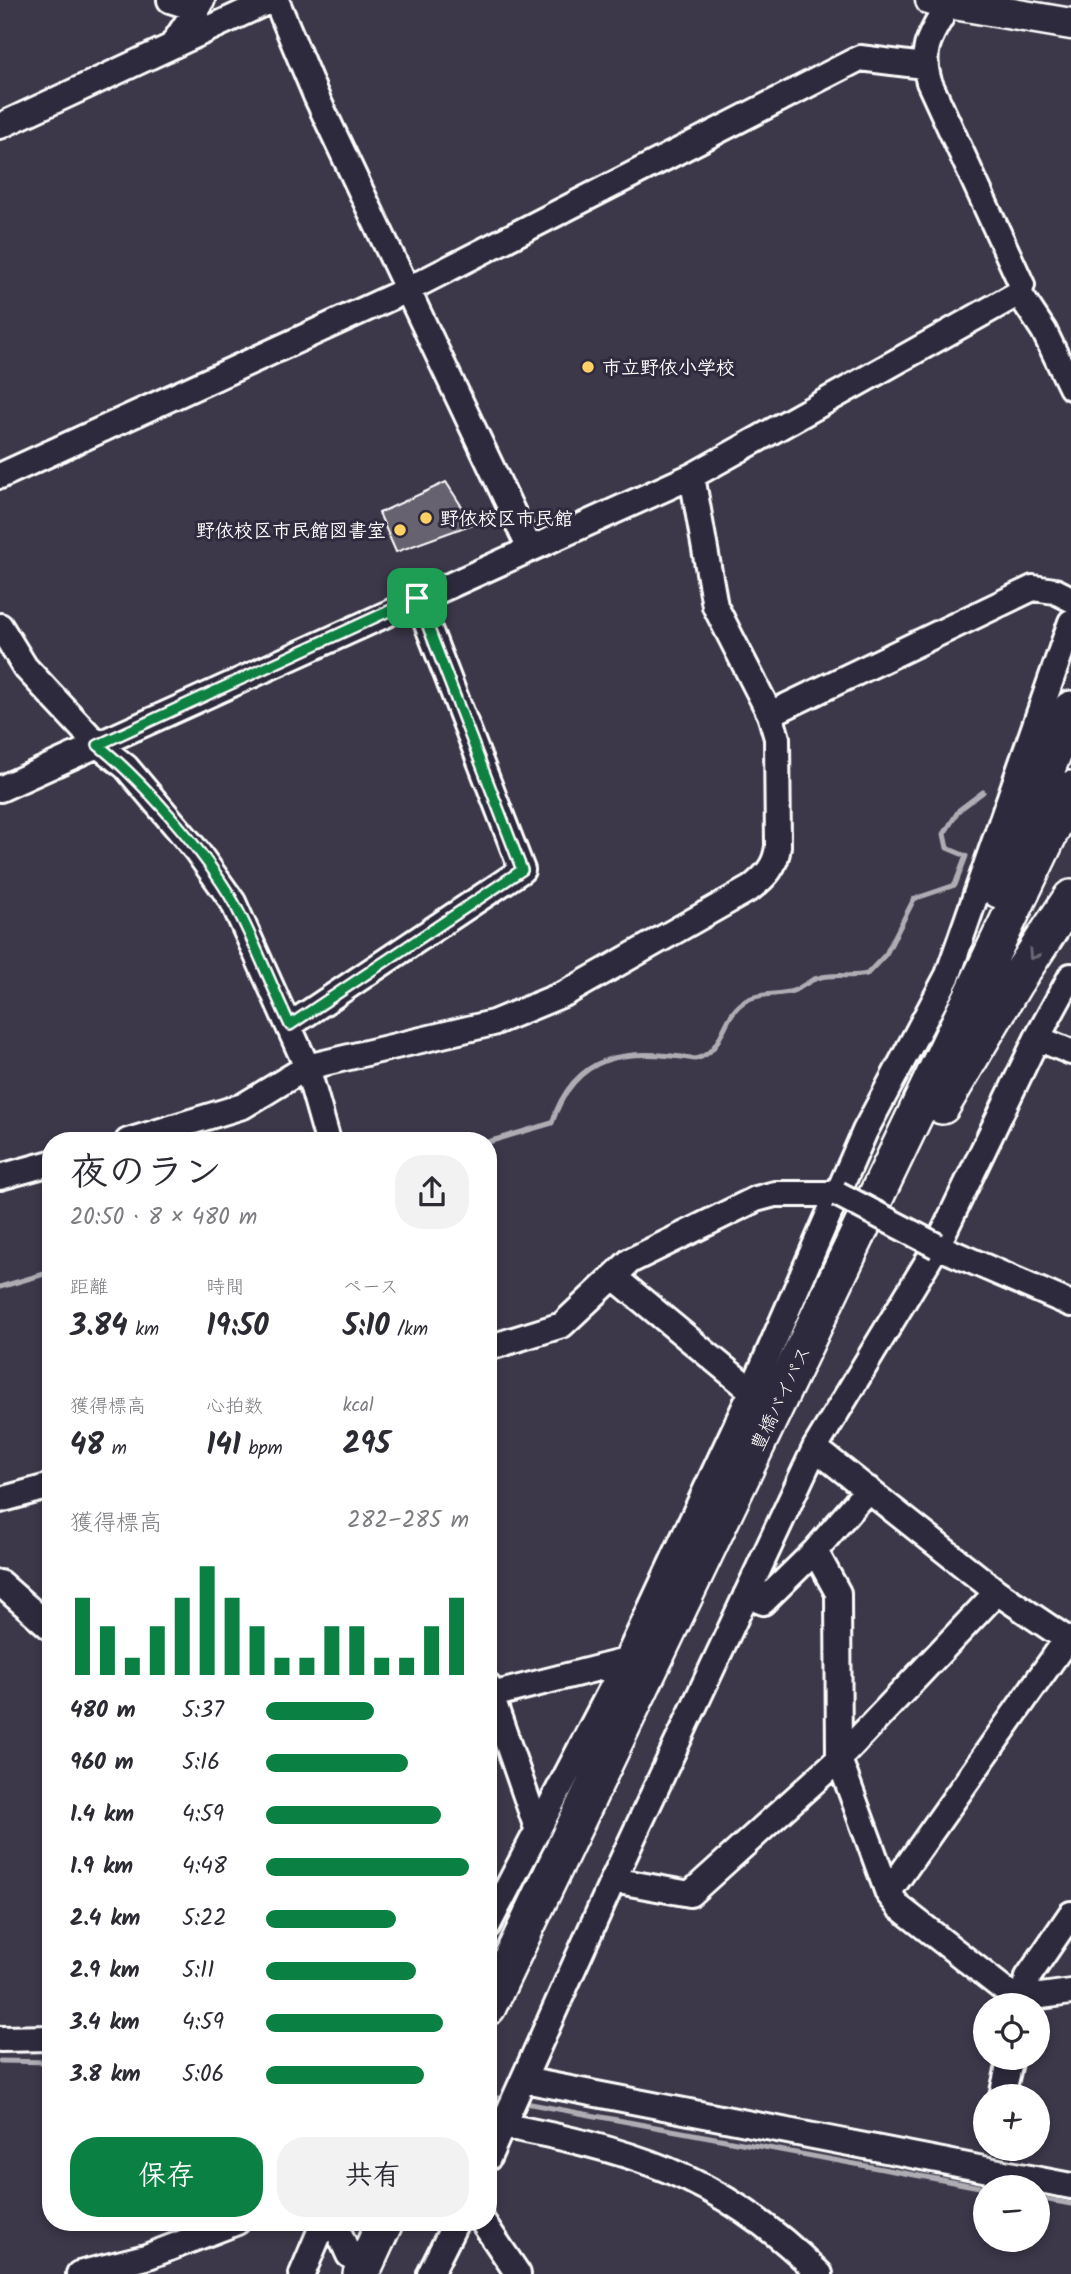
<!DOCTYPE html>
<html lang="ja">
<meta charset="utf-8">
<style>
body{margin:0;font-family:Kalam,"Klee One",sans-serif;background:#f2f2f3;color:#2b2b33;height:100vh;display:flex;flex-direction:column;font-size:26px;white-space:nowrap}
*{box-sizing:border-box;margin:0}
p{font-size:23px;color:#7c7c81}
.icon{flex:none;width:38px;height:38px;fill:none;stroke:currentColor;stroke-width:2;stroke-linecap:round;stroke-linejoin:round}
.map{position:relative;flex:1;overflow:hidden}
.side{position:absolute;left:42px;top:1132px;width:455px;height:1099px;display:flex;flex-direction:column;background:#fff;border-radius:28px;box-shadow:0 4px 10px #0003}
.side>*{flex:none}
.fabs{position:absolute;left:973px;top:1993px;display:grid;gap:14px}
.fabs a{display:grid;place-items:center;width:77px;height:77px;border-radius:50%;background:#fff;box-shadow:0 4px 10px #0003;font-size:35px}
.pin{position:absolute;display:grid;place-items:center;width:60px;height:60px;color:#fff;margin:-30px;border-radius:14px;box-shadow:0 4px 10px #0006}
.round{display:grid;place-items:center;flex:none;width:74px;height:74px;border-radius:28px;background:#f2f2f3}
.overview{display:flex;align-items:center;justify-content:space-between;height:119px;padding:0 28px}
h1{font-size:38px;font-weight:700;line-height:52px}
.stats{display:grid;grid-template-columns:repeat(3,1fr);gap:10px;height:119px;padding:7px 28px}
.stats div{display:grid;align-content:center}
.stats b{font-size:30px;font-weight:700}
.stats small{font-size:19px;font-weight:400}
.stats p{font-size:19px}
.chart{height:196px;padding:14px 28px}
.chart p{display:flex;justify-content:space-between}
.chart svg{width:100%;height:126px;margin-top:7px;stroke:#0b8043;stroke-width:6}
.cta{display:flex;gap:14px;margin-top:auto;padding:14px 28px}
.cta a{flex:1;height:80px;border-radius:28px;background:#0b8043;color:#fff;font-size:28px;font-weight:700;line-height:80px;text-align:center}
.cta a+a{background:#f2f2f3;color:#2b2b33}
ul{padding:0 28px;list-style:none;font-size:23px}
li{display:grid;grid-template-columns:112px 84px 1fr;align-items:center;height:52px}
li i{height:18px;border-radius:9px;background:#0b8043}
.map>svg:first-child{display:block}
</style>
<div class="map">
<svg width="1071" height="2274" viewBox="0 0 1071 2274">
<rect width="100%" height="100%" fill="#3c3749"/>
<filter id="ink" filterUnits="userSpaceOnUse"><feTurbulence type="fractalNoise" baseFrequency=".0143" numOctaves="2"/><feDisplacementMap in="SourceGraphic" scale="14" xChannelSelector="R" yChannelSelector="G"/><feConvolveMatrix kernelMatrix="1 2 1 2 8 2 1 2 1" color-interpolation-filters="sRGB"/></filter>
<g filter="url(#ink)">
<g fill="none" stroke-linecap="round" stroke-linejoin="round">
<!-- stream -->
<path stroke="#afadb4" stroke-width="5" d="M488 1142 552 1123C575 1051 629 1048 695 1059 725 1053 721 1013 747 1000 761 993 774 995 789 992 799 991 808 980 818 978 833 973 851 978 867 974L886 954 914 899 955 885 966 856 947 848 944 834 959 810 983 792
M0 1287 51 1272
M0 2061 51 2062
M488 2096 507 2100
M520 2102 985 2188
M1038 2198 1071 2204"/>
</g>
<!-- building -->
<path fill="#666270" stroke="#fff" stroke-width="2" d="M446 482 473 524 396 552 379 513Z"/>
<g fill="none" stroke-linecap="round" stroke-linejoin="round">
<defs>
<path id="minor" d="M170 0 198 9
M276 0 316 96 529 547
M951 0C934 31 918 45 929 82L1022 285 1019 293 1044 331 1071 387
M173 44 202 0
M0 126 271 0
M0 476 407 290 860 58 924 66
M0 626 25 667 98 745 126 767 196 850 233 902 307 1067 328 1141
M770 714 1033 588 1055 591 1071 599
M0 789 692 476 1019 293
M290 1025 522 870 417 598
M1037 1038 1071 1052
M128 1141 243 1106 307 1067 493 1023 566 993 751 888C766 876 776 866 778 846L777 738 770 714 715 606 692 476
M0 1177 51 1163
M937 1246 1071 1304
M614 1277 752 1391
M488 1348 562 1325 630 1261 756 1199 775 1194H838
M815 1448 997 1592 1071 1642
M0 1500 51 1486
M815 1551 838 1593 839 1759 888 1893 899 1907 1006 1991 1026 1998 1071 1992
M0 1583 51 1628
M746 1595 763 1602 815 1551 868 1489
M488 1686 538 1831
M488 1696 626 1661
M613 1880 690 1894 839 1759 997 1592
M888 1893 1067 1639
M488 1925 626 1661 752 1391 865 1131 948 975 1071 622
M1024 2006 1028 1977 1071 1914
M0 2039 51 2038
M524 2080 1071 2186
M1002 2096 1011 2058
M489 2123C627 2149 717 2172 820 2274
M488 2158 613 1880 815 1448 937 1246 1037 1038 1071 976
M334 2222 349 2255
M483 2222 518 2274
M79 2274 146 2257 237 2222
M302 2274 324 2222
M430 2274 456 2222"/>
<path id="major" d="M931 0 1071 24"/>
<path id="highway" d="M999 890 1071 709
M942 1106 1014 984 1071 898
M488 2007 1071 789
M361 2274 385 2222"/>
</defs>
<!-- minor casing -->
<use href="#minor" stroke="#fff" stroke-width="30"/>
<!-- major casing -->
<use href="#major" stroke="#fff" stroke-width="35"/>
<!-- highway casing -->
<use href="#highway" stroke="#fff" stroke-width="40"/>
<!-- minor -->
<use href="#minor" stroke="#2f2a3d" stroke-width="24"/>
<!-- major -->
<use href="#major" stroke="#2f2a3d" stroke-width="30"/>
<!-- highway -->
<use href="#highway" stroke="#2f2a3d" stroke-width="35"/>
<defs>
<path id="minor-bridge" d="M838 1194 937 1246"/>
</defs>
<!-- minor-bridge casing -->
<use href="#minor-bridge" stroke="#fff" stroke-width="30" stroke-linecap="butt"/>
<!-- minor-bridge -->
<use href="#minor-bridge" stroke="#2f2a3d" stroke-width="24"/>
</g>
<!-- one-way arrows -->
<defs><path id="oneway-chevron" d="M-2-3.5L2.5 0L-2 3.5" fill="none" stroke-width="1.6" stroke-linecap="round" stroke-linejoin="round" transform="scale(1.75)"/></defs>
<use stroke="#6d6a77" href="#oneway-chevron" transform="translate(1033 955) rotate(124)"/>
</g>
<g fill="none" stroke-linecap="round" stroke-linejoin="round" filter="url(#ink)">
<defs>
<path id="route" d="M417 598 522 870 290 1025C271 985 255 942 234 903 205 852 144 782 98 745Z"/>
</defs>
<!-- route casing -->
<use href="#route" stroke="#fff" stroke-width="14"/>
<!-- route -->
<use href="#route" stroke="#0b8043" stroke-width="9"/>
</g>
<!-- markers -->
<g fill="#ffd166" stroke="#2f2a3d" stroke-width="2.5">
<circle cx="588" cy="367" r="7"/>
<circle cx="426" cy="518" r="7"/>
<circle cx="400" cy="530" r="7"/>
</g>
<g text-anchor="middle" stroke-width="6" stroke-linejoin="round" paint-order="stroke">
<!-- poi labels -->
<g font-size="19" font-weight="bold" fill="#fff" stroke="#2f2a3d" text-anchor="start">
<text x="602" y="374">市立野依小学校</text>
<text x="440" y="525">野依校区市民館</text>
<text x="386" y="537" text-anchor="end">野依校区市民館図書室</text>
</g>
<!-- street labels -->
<g font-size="19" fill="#fff" stroke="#2f2a3d">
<text transform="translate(780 1398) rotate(-64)" y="7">豊橋バイパス</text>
</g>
</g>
</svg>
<div class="fabs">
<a><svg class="icon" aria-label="locate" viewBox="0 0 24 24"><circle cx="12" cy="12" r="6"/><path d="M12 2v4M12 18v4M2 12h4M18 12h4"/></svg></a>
<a>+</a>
<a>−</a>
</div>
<div class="pin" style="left:417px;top:598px;background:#1e9e55"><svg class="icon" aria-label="arrive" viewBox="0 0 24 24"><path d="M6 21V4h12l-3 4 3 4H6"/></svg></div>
<section class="side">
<div class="overview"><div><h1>夜のラン</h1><p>20:50 · 8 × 480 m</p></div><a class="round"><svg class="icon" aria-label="share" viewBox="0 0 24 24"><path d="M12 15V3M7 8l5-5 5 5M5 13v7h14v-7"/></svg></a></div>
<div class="stats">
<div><p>距離</p><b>3.84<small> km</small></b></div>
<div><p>時間</p><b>19:50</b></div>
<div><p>ペース</p><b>5:10<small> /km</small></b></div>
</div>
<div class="stats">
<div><p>獲得標高</p><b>48<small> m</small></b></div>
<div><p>心拍数</p><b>141<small> bpm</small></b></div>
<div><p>kcal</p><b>295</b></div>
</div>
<div class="chart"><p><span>獲得標高</span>282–285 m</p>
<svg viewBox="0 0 160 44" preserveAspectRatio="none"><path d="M5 44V17M15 44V27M25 44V38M35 44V27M45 44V17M55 44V6M65 44V17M75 44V27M85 44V38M95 44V38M105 44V27M115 44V27M125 44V38M135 44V38M145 44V27M155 44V17"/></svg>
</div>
<ul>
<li><b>480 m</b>5:37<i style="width:53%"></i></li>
<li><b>960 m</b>5:16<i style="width:70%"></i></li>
<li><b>1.4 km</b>4:59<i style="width:86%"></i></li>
<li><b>1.9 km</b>4:48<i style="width:100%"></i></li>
<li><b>2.4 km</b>5:22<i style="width:64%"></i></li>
<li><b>2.9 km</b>5:11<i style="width:74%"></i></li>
<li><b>3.4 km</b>4:59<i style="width:87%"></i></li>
<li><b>3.8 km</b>5:06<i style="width:78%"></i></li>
</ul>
<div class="cta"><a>保存</a><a>共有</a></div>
</section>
</div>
